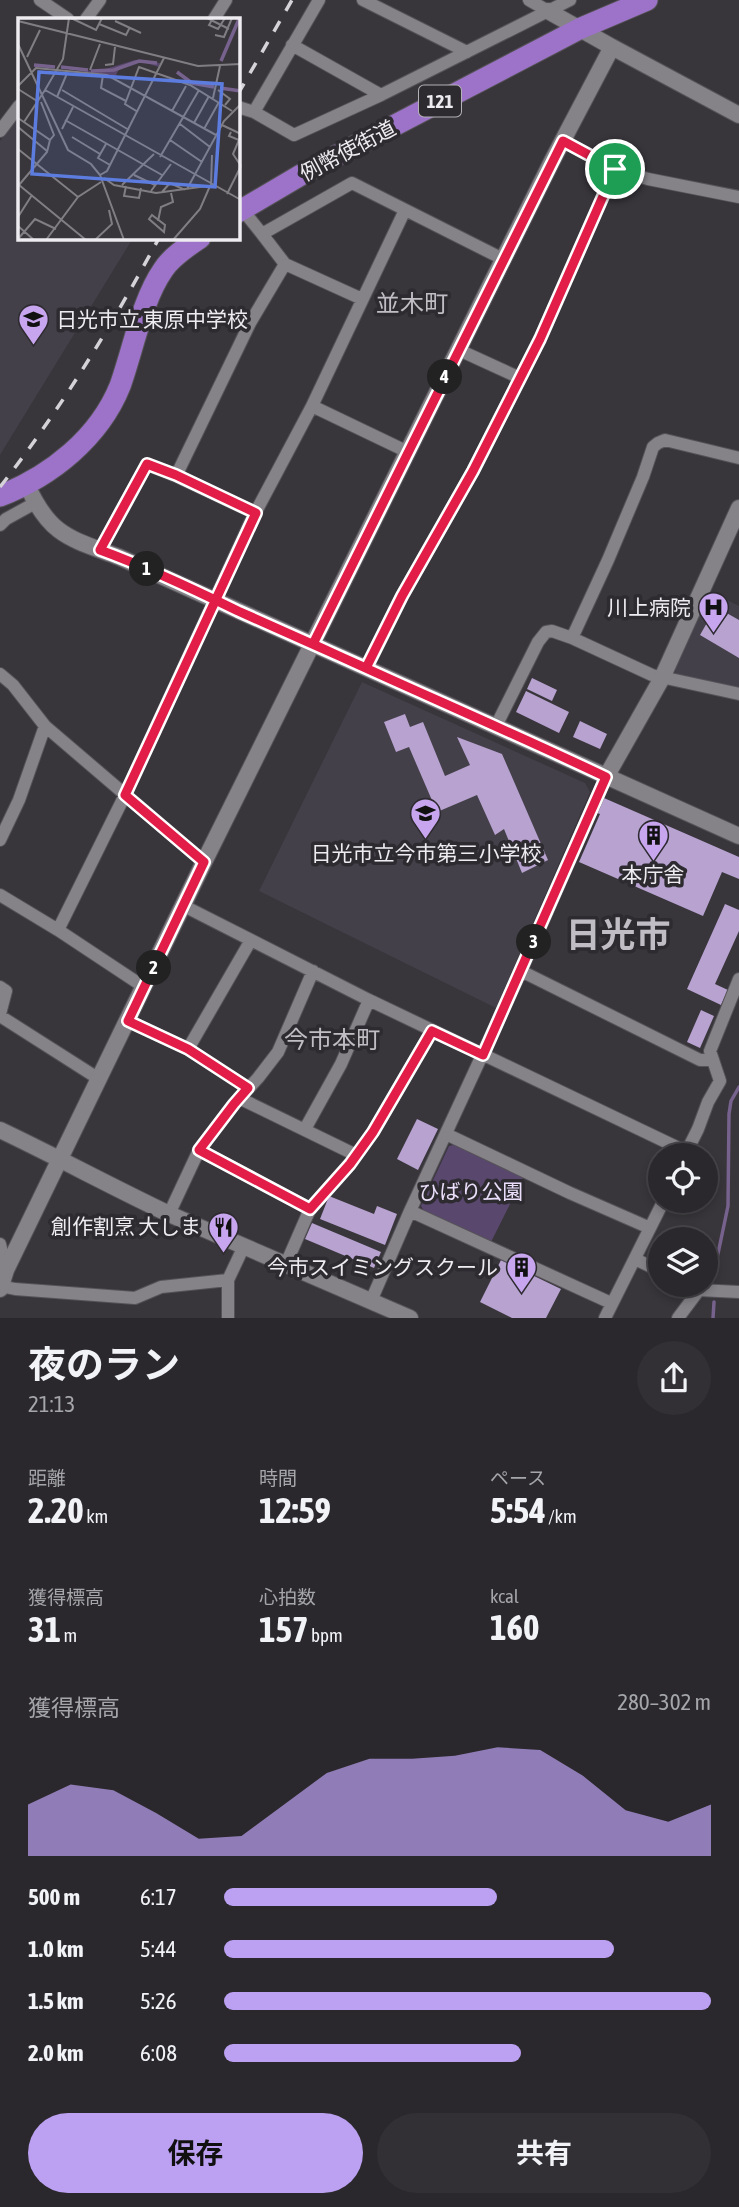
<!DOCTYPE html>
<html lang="ja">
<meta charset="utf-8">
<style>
body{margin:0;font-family:"Asap Condensed","Noto Sans JP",sans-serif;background:#323034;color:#f1f3f6;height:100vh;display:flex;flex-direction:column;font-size:26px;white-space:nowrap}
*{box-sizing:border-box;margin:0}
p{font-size:23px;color:#a5a6a9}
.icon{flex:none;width:38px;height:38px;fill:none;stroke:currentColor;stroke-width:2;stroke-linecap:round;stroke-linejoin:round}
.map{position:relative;height:1318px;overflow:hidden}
.drawer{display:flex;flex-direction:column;background:#2a282c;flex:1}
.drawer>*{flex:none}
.buttons{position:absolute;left:648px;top:1143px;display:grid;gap:14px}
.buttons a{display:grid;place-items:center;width:70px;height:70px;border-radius:50%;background:#2a282c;box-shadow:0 4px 10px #0003,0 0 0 2px #464448;font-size:35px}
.pin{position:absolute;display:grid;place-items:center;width:60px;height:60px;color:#fff;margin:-30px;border:4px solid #fff;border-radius:50%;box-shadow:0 2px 7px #0007}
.km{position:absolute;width:35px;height:35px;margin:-18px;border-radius:50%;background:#222;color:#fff;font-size:19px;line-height:35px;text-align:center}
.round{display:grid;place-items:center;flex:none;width:74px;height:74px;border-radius:37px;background:#323034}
.overview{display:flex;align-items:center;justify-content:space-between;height:119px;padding:0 28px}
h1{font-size:38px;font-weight:700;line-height:52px}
.stats{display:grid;grid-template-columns:repeat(3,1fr);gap:10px;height:119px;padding:7px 28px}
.stats div{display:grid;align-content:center}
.stats b{font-size:35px;font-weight:700}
.stats small{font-size:19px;font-weight:400}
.stats p{font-size:19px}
.chart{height:196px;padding:14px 28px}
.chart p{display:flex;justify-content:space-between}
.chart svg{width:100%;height:126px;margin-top:7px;fill:#bca0f2;opacity:.7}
.cta{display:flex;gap:14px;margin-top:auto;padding:14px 28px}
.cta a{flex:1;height:80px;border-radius:42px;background:#bca0f2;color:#111;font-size:28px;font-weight:700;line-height:80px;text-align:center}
.cta a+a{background:#323034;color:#f1f3f6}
ul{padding:0 28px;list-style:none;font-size:23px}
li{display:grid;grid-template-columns:112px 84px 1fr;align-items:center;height:52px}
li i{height:18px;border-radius:9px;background:#bca0f2}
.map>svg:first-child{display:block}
</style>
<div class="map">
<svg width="739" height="1318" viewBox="0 0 739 1318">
<rect width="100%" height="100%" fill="#38353b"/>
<!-- built -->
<path fill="#44404a" d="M19 115V238H133L0 455V141Z
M710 591 739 606V689L675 674 676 664Z
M362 682 585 783 590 792 496 1008 259 891Z"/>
<!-- green -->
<path fill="#59476d" d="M457 1144 524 1176 490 1244 424 1211 421 1206 449 1146Z"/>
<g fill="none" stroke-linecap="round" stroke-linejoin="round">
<!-- stream -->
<path stroke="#76628c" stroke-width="3.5" d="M715 1268 728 1206 729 1114 731 1101 739 1087
M713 1318 714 1302"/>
</g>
<!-- building -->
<path fill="#b7a2d0" d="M716 607 739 620V658L700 635Z
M532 678 557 690 552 701 527 689Z
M526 691 569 712 559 733 516 712Z
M405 714 410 727 423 722 445 776 470 765 457 737 502 754 548 860 522 873 504 829 495 835 477 795 437 812 409 747 396 752 384 722Z
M580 721 607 734 600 749 573 737Z
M604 798 739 857V879L722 872 703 916 579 862 600 814 597 813Z
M725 904 739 910V931L715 984 728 990 721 1005 687 989Z
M701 1010 714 1016 700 1048 687 1042Z
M417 1119 438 1129 418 1170 397 1159Z
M329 1196 374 1214 377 1206 397 1214 385 1245 320 1219Z
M312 1223 381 1252 374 1268 305 1239Z
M501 1260 561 1289 546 1318H512L480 1302Z"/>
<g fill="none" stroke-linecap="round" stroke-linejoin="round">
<defs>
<path id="street" d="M40 0 68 19
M363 0 467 52
M529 0 548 11
M86 19 100 0
M214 19 226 0
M292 45 381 95
M238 107 254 112 319 0
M254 112 294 135 381 95 570 0
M0 131 19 106
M563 141 615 169 648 179 739 197
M242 209 262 234
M362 299 285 264 262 234 352 183 503 259
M459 350 520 378
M312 406 408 452
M176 476 250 323 285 264
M0 525 6 519 35 503
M100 550 147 464 176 476 255 513
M572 638 608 560 643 477 653 447 658 443 665 440 739 458
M366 669 402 596 473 471 540 339 615 169
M0 674 13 685 45 726 204 862
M496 726 538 642 546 632 552 631 572 638 652 675 739 694
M0 840 19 800 45 726
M0 895 58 930 144 987
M184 906 369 1000 687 1152
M58 930 125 795 251 521 312 406 405 210
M521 971 700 1060H712
M0 987 6 991 0 1014
M0 1016 99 1079
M128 1021 188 1049 248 1088
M188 1049 251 940
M239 1098 356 1155
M305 1129 341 1064 369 1000
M446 1134 570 1193 650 1228
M199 1150 310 1209
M685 1155 698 1129 708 1102 720 1081 710 1051 739 979
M410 1211 611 1303
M169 1214 199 1150 234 1104 258 1078 278 1052 313 971
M0 1244 6 1270
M635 1259 660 1271
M286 1264 310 1209 350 1164 373 1132 432 1031
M688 1284 699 1290 739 1292
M1 1286 15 1289 135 1298 161 1287 228 1280
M371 1301 410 1211 521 971 606 777
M228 1318V1280L244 1246
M605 1318 664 1200
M678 1318 699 1290"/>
<path id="secondary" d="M612 47 739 115
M27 485C50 536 69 538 119 557L739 836
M606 777 662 678 739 508
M0 1130C57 1157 112 1187 169 1214L410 1318
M0 1289 6 1270 204 862 552 161 612 47 548 11"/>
<path id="highway" d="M238 212 311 169 579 29 647 0
M0 496C51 476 99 438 120 386 133 350 142 300 163 270 171 257 188 246 200 238"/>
</defs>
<!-- street casing -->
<use href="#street" stroke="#555358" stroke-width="14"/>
<!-- secondary casing -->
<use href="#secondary" stroke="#555358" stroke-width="18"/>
<!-- highway casing -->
<use href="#highway" stroke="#555358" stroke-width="23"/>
<!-- street -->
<use href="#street" stroke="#858288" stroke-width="12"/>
<!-- secondary -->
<use href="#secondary" stroke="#858288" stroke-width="16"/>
<!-- highway -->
<use href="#highway" stroke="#9d73c9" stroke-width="21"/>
<!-- rail -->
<path stroke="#d5d3d7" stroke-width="3.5" stroke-dasharray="12 12" stroke-linecap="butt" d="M238 94 292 0
M0 487C61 409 112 325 159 238"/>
</g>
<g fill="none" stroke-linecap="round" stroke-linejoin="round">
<defs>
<path id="route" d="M615 169 540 339 473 471 402 596 366 668C323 649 280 630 238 611 193 589 147 567 100 550L147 464 176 475 256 513 125 795 204 862 128 1021 188 1049 248 1088 234 1104 199 1150 310 1209 350 1164 373 1132 432 1031 483 1055 606 777C509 731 410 689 313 644L563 141 615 169"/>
</defs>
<!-- route casing -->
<use href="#route" stroke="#fff" stroke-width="14"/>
<!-- route -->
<use href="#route" stroke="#e11d48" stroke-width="9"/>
</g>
<!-- icons -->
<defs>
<symbol id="school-pin" viewBox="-11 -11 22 30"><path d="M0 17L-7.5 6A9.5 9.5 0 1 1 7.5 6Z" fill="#c8a6ef" stroke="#2d2b30"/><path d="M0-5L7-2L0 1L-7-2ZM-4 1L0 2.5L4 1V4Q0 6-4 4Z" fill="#111"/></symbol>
<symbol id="hospital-pin" viewBox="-11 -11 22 30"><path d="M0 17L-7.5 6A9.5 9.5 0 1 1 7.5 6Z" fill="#c8a6ef" stroke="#2d2b30"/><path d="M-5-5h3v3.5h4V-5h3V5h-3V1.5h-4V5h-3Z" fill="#111"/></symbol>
<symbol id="building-pin" viewBox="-11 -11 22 30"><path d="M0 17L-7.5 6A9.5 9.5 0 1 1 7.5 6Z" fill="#c8a6ef" stroke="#2d2b30"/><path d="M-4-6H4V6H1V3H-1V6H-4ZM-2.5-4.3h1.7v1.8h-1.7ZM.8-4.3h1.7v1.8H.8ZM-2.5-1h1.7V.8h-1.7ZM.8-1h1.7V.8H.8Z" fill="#111"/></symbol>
<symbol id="restaurant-pin" viewBox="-11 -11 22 30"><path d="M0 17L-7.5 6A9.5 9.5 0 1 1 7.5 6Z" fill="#c8a6ef" stroke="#2d2b30"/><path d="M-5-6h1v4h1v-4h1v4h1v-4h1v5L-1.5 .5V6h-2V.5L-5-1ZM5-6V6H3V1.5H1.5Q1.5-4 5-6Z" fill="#111"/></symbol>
</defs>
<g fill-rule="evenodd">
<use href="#school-pin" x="16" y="302" width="35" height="47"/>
<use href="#hospital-pin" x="696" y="590" width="35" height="47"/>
<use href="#school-pin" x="408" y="796" width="35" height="47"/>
<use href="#building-pin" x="636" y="818" width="35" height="47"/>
<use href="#restaurant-pin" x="206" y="1210" width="35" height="47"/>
<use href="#building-pin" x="504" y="1250" width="35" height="47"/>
</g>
<g text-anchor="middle" stroke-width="7" stroke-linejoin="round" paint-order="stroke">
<!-- shield labels -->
<rect fill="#2d2b30" stroke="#b4b2b6" stroke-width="2" x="419" y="85.5" width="42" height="31" rx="5"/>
<g font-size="19" font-weight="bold" fill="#eeecf0">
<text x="440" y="108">121</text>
</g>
<!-- street labels -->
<g font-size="21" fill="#eeecf0" stroke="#2d2b30">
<text transform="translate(348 151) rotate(-28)" y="7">例幣使街道</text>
</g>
<!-- poi labels -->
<g font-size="21" fill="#eeecf0" stroke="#2d2b30" text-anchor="end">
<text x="56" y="327" text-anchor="start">日光市立 東原中学校</text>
<text x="691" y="615">川上病院</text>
<text x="426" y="861" text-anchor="middle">日光市立今市第三小学校</text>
<text x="653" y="882" text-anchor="middle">本庁舎</text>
<text x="201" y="1234">創作割烹 大しま</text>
<text x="498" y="1275">今市スイミングスクール</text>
</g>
<!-- park labels -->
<g font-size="21" fill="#eadefa" stroke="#2d2b30">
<text x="471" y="1199">ひばり公園</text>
</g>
<!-- quarter labels -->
<g font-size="24" fill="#c0bec4" stroke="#2d2b30">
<text x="412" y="312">並木町</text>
<text x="332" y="1048">今市本町</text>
</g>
<!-- town labels -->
<g font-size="35" font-weight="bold" fill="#c0bec4" stroke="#2d2b30">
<text x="618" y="947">日光市</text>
</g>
</g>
<!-- overview -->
<g transform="translate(18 18)">
<rect width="222" height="222" fill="#38353b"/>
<path d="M117 42 142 45 141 49 124 44 102 49 97 59 57 52 81 53Z" fill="#59476d"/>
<path fill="none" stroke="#76628c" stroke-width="3.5" d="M203 43 221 1M16 47 37 49M43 49 70 52M73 53 96 52 121 43 139 45M159 54 174 65 196 69M202 70 223 73"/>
<path fill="none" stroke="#817e83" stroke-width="2" d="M53 0 78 12 84 0M189 0 211 11M195 0 191 7 200 11 207 0M0 3 180 48 223 46M97 3 123 15M81 6 108 17 112 9M197 17 206 19 214 0M0 26 50 132 73 146 82 157 106 222M9 39 22 12M87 47 95 46 97 29M72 52 82 26M85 57 83 70 108 83M0 68 18 50 89 57 198 117M0 71 19 83M27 72 45 41 51 0M44 72 111 112M200 72 212 81 207 87M39 79 50 53M195 80 202 48M23 84 36 117 32 122M154 93 168 68M120 94 107 86 121 49 172 67 214 93M0 100 32 122 29 134 1 167M47 102 144 157M6 104 27 72 223 182M176 105 191 78M162 106 192 129M204 107 223 116M0 109 29 133M44 111 55 89M186 111 201 84M213 114 211 118 221 122 215 136 223 148M54 119 82 136M152 122 184 144M88 126 80 140 92 147M0 131 60 179M142 139 181 72M82 157 89 153 146 40M116 157 137 167M86 160 96 167 138 175 189 168M1 167 68 222M104 167 136 136M108 168 106 178 121 180 123 170M193 168 194 137M169 171 206 103 223 86M133 173 153 146M144 174 152 165 167 172M209 176 223 148M134 197 147 207 146 214 131 201ZM0 199 14 177M140 203 143 189 155 184 153 175M0 208 16 222M0 221 17 201 38 211M28 222 60 179 83 164M77 222 94 206 91 192M155 222 182 191 192 168"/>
<path fill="#5c7ddf" fill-opacity="0.15" stroke="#5c7ddf" stroke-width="3.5" d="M21 54 204 66 197 169 14 156Z"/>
<rect width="222" height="222" fill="none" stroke="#eeecf0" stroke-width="3.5"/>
</g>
</svg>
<div class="buttons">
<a><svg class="icon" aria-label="locate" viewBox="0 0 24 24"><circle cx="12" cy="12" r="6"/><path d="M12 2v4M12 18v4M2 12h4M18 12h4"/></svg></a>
<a><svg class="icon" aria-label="layers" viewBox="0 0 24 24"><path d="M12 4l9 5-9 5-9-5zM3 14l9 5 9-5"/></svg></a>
</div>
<div class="pin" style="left:615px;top:169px;background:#1e9e55"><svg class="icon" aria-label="arrive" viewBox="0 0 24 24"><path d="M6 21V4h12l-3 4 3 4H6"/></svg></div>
<b class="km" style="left:147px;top:569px">1</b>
<b class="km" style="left:154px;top:968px">2</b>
<b class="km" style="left:534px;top:942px">3</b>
<b class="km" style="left:445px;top:377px">4</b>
</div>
<section class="drawer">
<div class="overview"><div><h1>夜のラン</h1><p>21:13</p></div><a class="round"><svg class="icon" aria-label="share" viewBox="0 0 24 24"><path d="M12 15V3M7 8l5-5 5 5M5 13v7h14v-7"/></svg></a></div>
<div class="stats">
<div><p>距離</p><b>2.20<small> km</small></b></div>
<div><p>時間</p><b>12:59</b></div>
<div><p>ペース</p><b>5:54<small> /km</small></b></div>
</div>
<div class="stats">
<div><p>獲得標高</p><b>31<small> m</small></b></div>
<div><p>心拍数</p><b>157<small> bpm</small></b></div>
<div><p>kcal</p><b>160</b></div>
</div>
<div class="chart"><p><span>獲得標高</span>280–302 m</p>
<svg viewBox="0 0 160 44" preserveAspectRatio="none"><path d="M0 44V26L10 19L20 21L30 29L40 38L50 37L60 26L70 15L80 10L90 10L100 9L110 6L120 7L130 16L140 28L150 32L160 26V44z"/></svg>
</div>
<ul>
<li><b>500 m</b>6:17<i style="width:56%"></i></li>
<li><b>1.0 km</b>5:44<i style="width:80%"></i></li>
<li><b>1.5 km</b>5:26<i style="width:100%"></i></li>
<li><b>2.0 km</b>6:08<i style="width:61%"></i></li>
</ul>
<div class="cta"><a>保存</a><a>共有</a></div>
</section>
